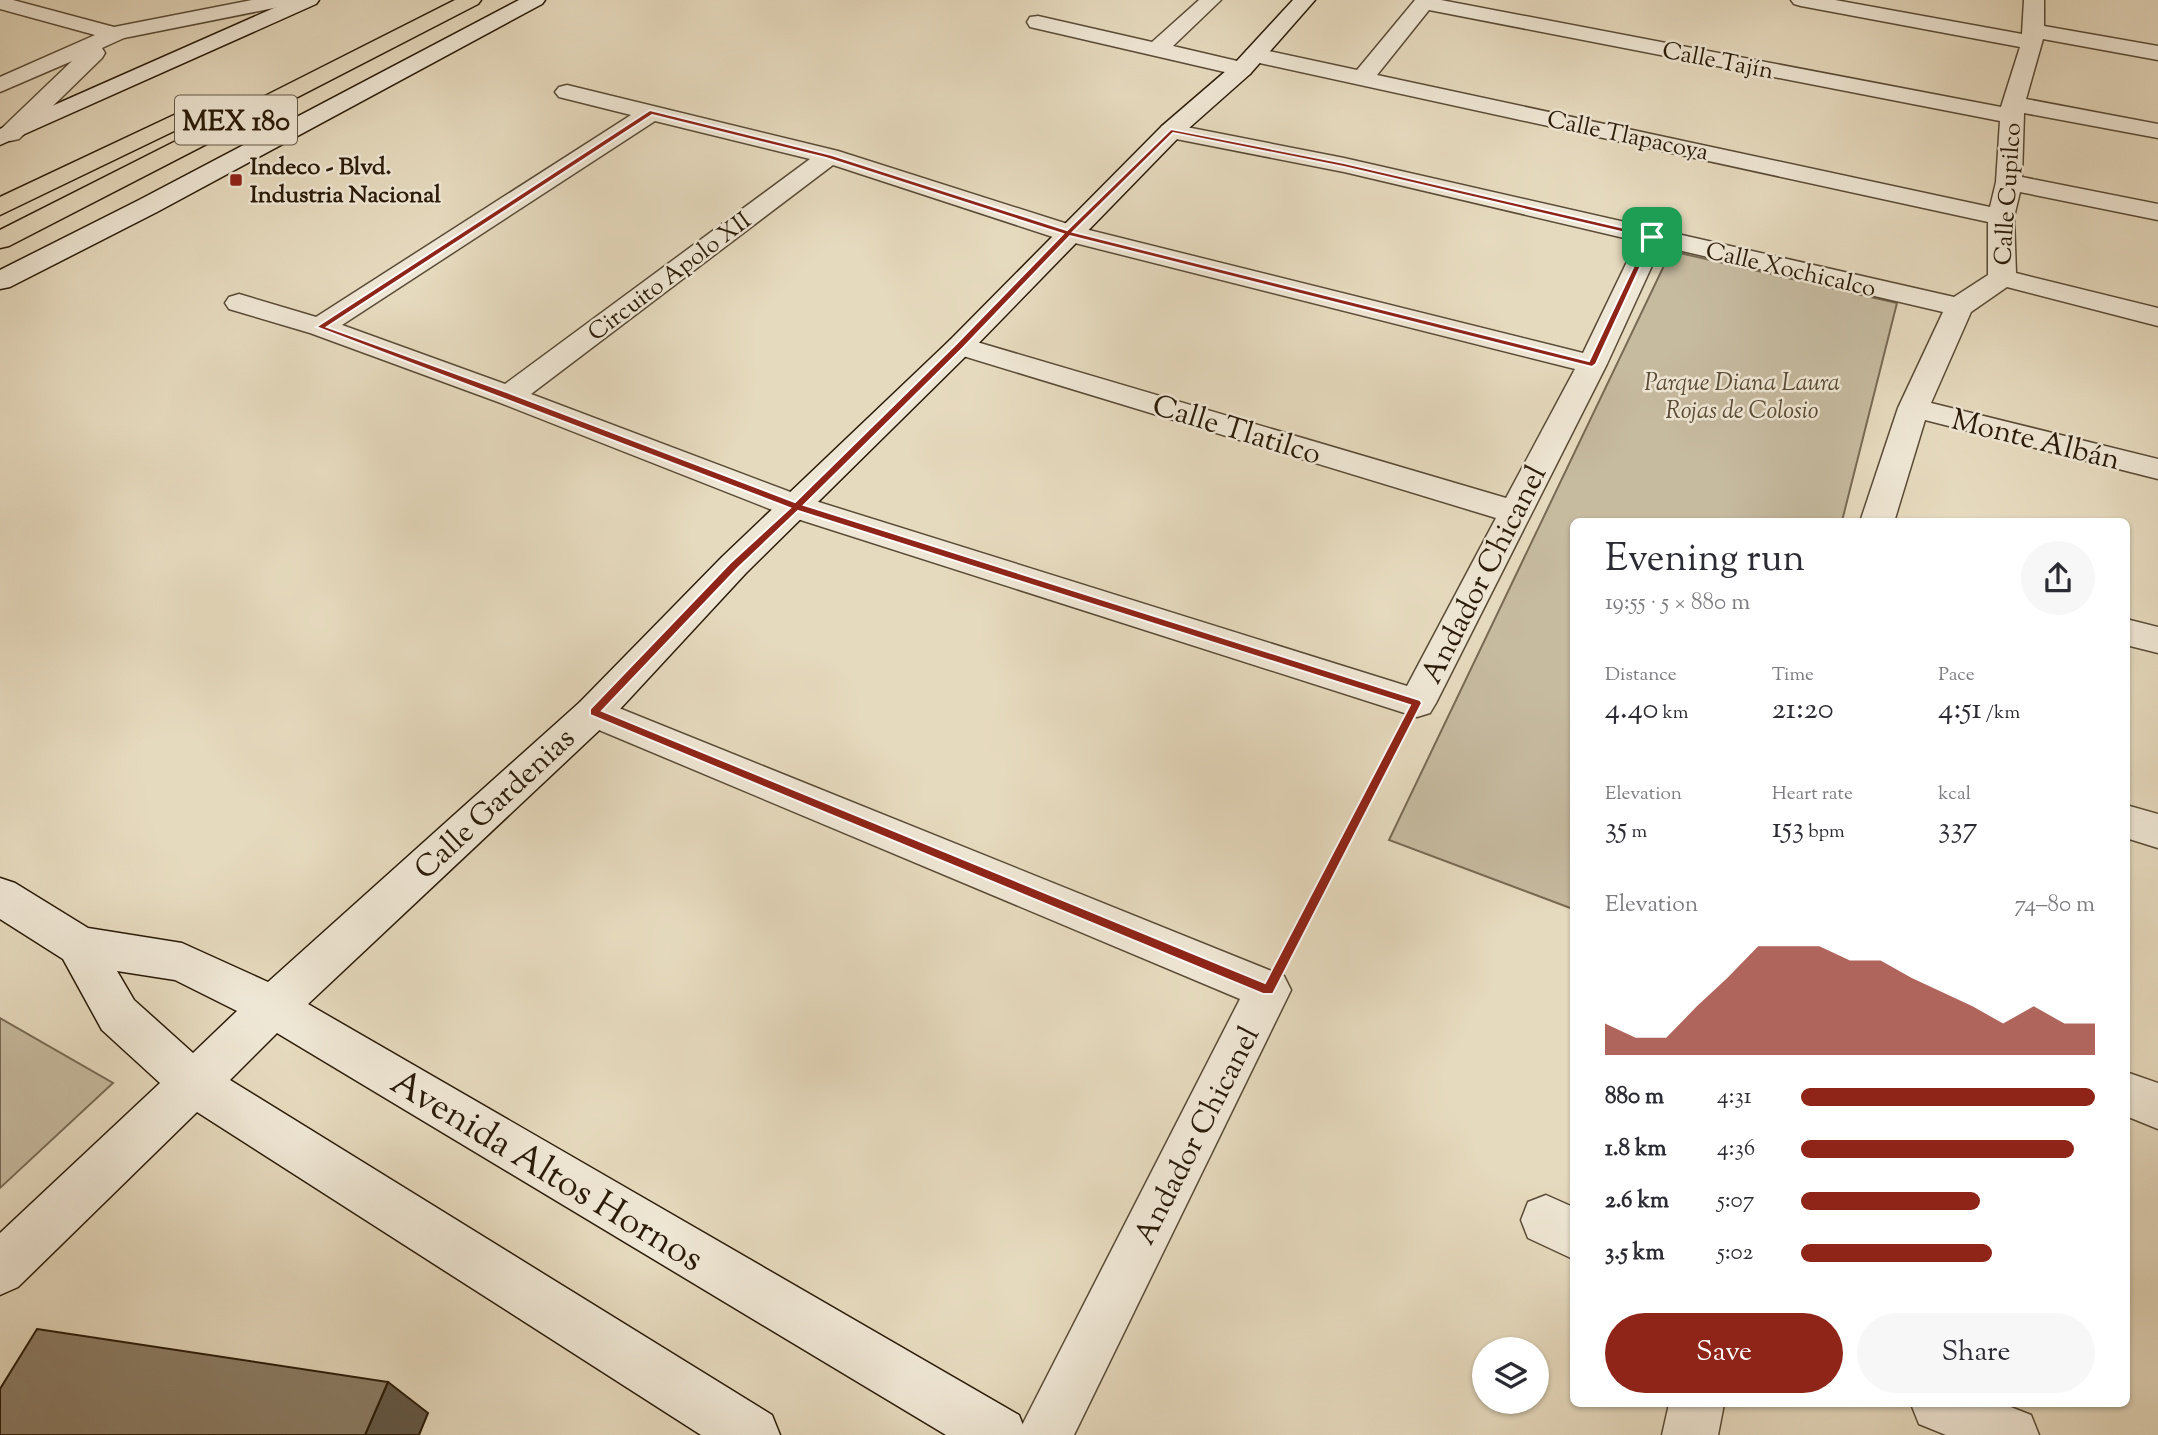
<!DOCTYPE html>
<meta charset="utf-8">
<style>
body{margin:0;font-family:"Sorts Mill Goudy",serif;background:#f7f7f7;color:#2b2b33;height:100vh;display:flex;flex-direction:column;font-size:26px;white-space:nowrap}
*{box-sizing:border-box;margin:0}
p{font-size:23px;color:#7c7c81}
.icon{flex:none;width:38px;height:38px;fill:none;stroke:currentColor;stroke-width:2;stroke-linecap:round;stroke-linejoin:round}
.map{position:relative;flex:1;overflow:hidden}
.panel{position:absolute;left:1570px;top:518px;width:560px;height:889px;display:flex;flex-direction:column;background:#fff;border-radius:10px;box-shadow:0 2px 5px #0004}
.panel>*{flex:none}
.controls{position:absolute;left:1472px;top:1337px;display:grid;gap:14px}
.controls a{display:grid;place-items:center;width:77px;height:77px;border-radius:50%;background:#fff;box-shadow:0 2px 5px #0004;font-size:35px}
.pin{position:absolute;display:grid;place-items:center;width:60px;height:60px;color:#fff;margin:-30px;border-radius:14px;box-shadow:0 4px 10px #0006}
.round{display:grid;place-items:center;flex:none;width:74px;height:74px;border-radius:37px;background:#f7f7f7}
.head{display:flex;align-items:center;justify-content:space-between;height:119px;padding:0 35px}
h1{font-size:38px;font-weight:600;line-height:52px}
.figures{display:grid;grid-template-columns:repeat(3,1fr);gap:10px;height:119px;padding:7px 35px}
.figures div{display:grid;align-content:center}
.figures b{font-size:30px;font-weight:600}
.figures small{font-size:19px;font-weight:400}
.figures p{font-size:19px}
.chart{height:196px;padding:14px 35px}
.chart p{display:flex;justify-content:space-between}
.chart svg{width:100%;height:126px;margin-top:7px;fill:#8f2418;opacity:.7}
.action{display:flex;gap:14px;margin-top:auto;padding:14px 35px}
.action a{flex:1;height:80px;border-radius:42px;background:#8f2418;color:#fff;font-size:28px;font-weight:600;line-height:80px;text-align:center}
.action a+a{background:#f7f7f7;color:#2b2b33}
ul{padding:0 35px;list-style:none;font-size:23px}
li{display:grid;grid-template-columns:112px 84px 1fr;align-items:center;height:52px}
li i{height:18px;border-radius:9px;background:#8f2418}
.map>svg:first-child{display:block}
</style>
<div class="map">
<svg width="2158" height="1435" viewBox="0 0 2158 1435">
<rect width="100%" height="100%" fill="#e6dabe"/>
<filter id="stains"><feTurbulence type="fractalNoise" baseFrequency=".00286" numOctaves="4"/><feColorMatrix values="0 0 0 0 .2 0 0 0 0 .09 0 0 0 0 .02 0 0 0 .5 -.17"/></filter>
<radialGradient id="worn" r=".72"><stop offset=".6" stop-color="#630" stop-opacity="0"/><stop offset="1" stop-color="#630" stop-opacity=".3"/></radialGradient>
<!-- green -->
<path fill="#c6ba9f" stroke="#786a54" stroke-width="2" d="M1671 251 1897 303 1842 521 1573 522V909L1389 840Z
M0 1018 113 1083 0 1188Z"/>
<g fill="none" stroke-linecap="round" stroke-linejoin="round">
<defs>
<path id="street" d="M0 0H13L114 27 252 0H294L291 4 284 6 124 38 102 48 105 53 102 58 19 139 10 141 0 137 1 129 72 61 0 92V77L95 35 0 9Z
M1199 0H1221L1173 46 1250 64 1253 69 1250 74 1242 76 1030 27 1027 22 1030 17 1038 16 1152 42Z
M1415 0H1441L2001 107 2020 47 1801 6 1794 4 1791 0H1835L2022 34 2024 0H2044V26L2158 46V60L2043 39 2026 99 2158 124V138L2024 113 2022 177 2158 204V220L2020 192 2014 217 2016 273 2158 308V326L2007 287 1971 312 1931 403 2158 459V479L1925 420 1894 522H1860L1898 408 1943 312 1661 246 1607 364 1436 703 1430 713 1417 717 785 515 498 402 310 333 229 309 225 303 229 297 239 294 316 317 631 115 559 97 555 92 559 87 567 85 838 151 1077 227 1583 353 1637 241 1344 172 1171 138 1162 136 1159 131 1162 126 1171 124 1344 158 1954 297 1988 275V222L1255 62 1247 60 1244 55 1247 50 1255 48 1357 70ZM1429 10 2000 121 1996 182 1990 207 1377 75ZM655 121 810 159 505 384 342 325ZM833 165 1059 239 1575 369 1506 498 970 340 960 337 950 340 945 346 950 352 1496 518 1407 686 809 499 531 394Z
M2126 619 2158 627V653L2126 645Z
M594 698 1284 976 1291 990 1074 1435H1017L1240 999 580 722 575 712 580 702Z
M2126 805 2158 814V848L2126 838Z
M2126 1072 2158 1083V1129L2126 1116Z
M1546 1195 1573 1207V1259L1528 1238 1521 1220 1528 1202Z
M1669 1404H1724L1718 1435H1662Z
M1911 1404H2003L2031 1415 2039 1435H1946L1919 1424Z"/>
<path id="secondary" d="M292 0H319L316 4 0 145V129Z
M519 0H545L542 4 157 212 10 287 0 289V270L139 200Z
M1293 0H1315L1250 74 1180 136 970 352 746 573 608 722 308 1004 1019 1415 1027 1435H946L277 1033 230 1080 772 1415 780 1435H701L197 1112 18 1287 0 1295V1233L160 1083 102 1030 63 959 0 919V878L15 883 88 928 182 943 268 982 580 702 722 557 950 340 1162 126 1234 64ZM117 971 175 980 237 1011 193 1053 134 1000Z"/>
<path id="highway" d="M455 0H481L478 4 9 246 0 248V230Z
M191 107 199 109 203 114 199 119 0 215V197Z"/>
</defs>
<!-- street casing -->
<use href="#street" stroke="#594b36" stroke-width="3"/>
<!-- secondary casing -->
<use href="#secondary" stroke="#2a1b08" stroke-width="3"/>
<!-- highway casing -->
<use href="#highway" stroke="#2a1b08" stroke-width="3"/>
<!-- path-far1 -->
<path stroke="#2a1b08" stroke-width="4.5" stroke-dasharray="5 3.5" stroke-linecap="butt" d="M1296 936 1397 741"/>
<!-- path -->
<path stroke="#2a1b08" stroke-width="5" stroke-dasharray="7 4.5" stroke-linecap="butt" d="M1290 948 1297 934"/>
<!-- street -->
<use href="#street" fill="#efe7d5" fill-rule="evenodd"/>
<!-- secondary -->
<use href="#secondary" fill="#efe7d5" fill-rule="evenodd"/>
<!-- highway -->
<use href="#highway" fill="#e6dabe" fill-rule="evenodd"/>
</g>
<!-- shaded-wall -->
<path fill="#625848" stroke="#2a1b08" stroke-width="2" d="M388 1382 428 1413 419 1435H365Z"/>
<!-- building -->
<path fill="#8c7e67" stroke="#2a1b08" stroke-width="2" d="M37 1329 388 1382 365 1435H0V1389Z"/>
<!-- route -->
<path fill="#8f2418" stroke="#fff" stroke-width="2" fill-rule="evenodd" d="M650 110 832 155 1067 230 1171 129 1344 163 1655 235 1596 364 1592 367 1070 236 963 348 804 505 1420 700 1422 703 1273 994H1263L590 715V709L730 563 790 508 316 327ZM652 115 826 158 1063 234 956 344 795 502 512 394 327 327ZM1173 133 1344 167 1647 238 1589 361 1073 232ZM798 511 1410 705 1265 983 602 711 738 568Z"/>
<!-- markers -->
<rect fill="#8f2418" stroke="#efe7d5" stroke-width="2.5" x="229" y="173" width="14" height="14" rx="3.5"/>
<g text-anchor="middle" stroke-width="5" stroke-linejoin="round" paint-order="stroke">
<!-- far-street labels -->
<g font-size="24" fill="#2a1b08" stroke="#efe7d5">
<text transform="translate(1718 60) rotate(11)" y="8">Calle Tajín</text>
<text transform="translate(1628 135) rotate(12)" y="8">Calle Tlapacoya</text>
<text transform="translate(2007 194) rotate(-86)" y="8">Calle Cupilco</text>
<text transform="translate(1791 269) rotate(13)" y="8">Calle Xochicalco</text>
<text transform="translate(669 276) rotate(-37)" y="8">Circuito Apolo XII</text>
</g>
<!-- far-poi labels -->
<g font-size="24" font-weight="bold" fill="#2a1b08" stroke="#efe7d5" text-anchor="start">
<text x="250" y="174">Indeco - Blvd.<tspan x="250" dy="28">Industria Nacional</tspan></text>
</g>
<!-- far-park labels -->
<g font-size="24" font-style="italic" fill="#594b35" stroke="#efe7d5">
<text x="1742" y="390">Parque Diana Laura<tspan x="1742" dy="28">Rojas de Colosio</tspan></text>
</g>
<!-- shield labels -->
<rect fill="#efe7d5" stroke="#655846" stroke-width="2" x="175" y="95.5" width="122" height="49" rx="5"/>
<g font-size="28" font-weight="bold" fill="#2a1b08">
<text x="236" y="130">MEX 180</text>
</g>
<!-- street labels -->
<g font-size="30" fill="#2a1b08" stroke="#efe7d5">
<text transform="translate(1237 429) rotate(17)" y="10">Calle Tlatilco</text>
<text transform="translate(2036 439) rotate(14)" y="10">Monte Albán</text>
<text transform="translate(1483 574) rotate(-63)" y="10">Andador Chicanel</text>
<text transform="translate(494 803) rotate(-43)" y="10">Calle Gardenias</text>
<text transform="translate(1196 1135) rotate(-63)" y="10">Andador Chicanel</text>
</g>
<!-- near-street labels -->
<g font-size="37" fill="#2a1b08" stroke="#efe7d5">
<text transform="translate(548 1169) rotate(31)" y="13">Avenida Altos Hornos</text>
</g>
</g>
<rect width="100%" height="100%" filter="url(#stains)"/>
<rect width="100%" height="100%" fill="url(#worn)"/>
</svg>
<div class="controls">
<a><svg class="icon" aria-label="layers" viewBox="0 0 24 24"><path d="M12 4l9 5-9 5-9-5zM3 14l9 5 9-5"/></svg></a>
</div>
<div class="pin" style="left:1652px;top:237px;background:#1e9e55"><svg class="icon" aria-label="arrive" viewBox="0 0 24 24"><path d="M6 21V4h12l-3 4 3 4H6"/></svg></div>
<section class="panel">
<div class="head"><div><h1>Evening run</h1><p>19:55 · 5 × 880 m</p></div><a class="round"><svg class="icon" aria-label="share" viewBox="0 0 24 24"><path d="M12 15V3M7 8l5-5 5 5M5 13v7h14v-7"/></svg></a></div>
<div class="figures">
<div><p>Distance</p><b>4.40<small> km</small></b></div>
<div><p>Time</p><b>21:20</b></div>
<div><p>Pace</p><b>4:51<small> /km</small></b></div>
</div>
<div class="figures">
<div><p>Elevation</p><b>35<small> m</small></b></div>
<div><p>Heart rate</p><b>153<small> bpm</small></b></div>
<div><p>kcal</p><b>337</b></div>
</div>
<div class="chart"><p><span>Elevation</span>74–80 m</p>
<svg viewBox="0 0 160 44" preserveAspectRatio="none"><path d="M0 44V33L10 38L20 38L30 27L40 17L50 6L60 6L70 6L80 11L90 11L100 17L110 22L120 27L130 33L140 27L150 33L160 33V44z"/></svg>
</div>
<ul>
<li><b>880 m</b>4:31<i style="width:100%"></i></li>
<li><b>1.8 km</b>4:36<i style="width:93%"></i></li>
<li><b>2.6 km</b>5:07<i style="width:61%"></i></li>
<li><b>3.5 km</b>5:02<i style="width:65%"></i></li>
</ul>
<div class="action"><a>Save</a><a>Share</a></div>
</section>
</div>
